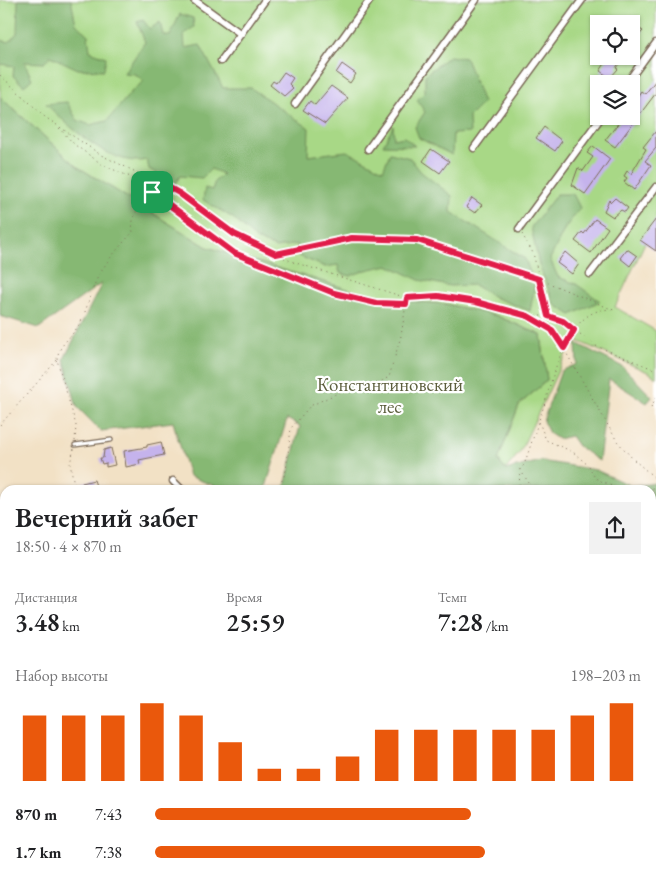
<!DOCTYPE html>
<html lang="ru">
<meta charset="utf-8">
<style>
body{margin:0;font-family:"EB Garamond",serif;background:#f2f2f2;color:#202124;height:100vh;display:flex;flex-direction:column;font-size:19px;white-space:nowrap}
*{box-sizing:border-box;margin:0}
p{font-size:16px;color:#757577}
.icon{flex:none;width:28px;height:28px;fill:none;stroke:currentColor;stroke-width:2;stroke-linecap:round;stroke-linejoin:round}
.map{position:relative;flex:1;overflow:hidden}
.sheet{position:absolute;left:0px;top:485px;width:656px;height:395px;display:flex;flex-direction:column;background:#fff;border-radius:15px 15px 0 0;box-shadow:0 1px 4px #0004}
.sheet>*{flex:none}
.controls{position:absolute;left:590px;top:15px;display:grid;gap:10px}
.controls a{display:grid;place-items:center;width:50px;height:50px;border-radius:0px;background:#fff;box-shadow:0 1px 4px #0004;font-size:25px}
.pin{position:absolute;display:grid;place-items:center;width:42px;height:42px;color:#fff;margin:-21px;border-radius:10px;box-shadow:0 2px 8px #0006}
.round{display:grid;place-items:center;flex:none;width:52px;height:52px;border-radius:0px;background:#f2f2f2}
.overview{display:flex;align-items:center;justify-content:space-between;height:85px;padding:0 15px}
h1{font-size:28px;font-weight:600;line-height:38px}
.stats{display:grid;grid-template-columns:repeat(3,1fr);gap:8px;height:85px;padding:5px 15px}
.stats div{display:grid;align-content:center}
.stats b{font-size:25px;font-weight:600}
.stats small{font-size:14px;font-weight:400}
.stats p{font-size:14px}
.chart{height:140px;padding:10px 15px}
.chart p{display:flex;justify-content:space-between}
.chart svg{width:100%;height:90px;margin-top:5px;stroke:#ea580c;stroke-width:6}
ul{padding:0 15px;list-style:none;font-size:16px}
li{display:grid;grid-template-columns:80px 60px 1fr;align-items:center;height:38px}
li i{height:12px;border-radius:6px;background:#ea580c}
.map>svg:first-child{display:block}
</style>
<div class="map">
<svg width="656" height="880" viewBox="0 0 656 880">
<rect width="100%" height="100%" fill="#fff"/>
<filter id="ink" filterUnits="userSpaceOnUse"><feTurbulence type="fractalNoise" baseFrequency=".02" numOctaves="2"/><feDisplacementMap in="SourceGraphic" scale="10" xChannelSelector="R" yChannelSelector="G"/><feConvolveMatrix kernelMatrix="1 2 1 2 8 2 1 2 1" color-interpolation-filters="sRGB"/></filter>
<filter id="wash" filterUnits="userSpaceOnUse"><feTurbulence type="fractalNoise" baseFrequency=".0096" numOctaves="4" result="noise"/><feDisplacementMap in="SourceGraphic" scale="20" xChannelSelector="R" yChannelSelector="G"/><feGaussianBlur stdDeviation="1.12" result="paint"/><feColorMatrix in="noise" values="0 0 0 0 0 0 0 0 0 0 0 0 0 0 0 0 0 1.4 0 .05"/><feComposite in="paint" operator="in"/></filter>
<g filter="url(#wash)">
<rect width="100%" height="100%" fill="#f2e1c5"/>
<!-- green -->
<path fill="#a8d886" stroke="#728152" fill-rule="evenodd" d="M0 0H656V219L615 307 656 331V378L650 373 573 339 520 452 505 470 498 460 519 405 547 380 541 335 497 316 446 304 381 299 207 247 78 167 0 97ZM599 24H631V56H599ZM599 84H631V116H599Z"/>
<!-- forest -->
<path fill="#86b873" stroke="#607148" d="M18 0H71L76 24 88 35 90 51 106 57 104 70 78 69 50 56 44 63 24 62 32 79 24 86 13 76 14 66 0 64V40L9 42 17 33Z
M180 14 193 18 194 27 184 34 185 48 200 45 223 88H251L309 128 308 156 347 151 383 170 390 153 410 158 421 172 452 196 451 212 525 259 535 285 530 311 496 298 474 285 450 286 419 280 388 265 366 270 350 276 340 273 338 265 325 267 299 256 297 244 276 248 256 239 233 218 203 200 205 188 212 190 215 181 223 174 211 169 202 178 180 176 175 184 149 169 147 160C112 168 70 127 46 104L67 102 77 120 90 125 107 121 132 91 144 81 135 74 124 73 145 42 137 22 143 20 150 29 160 22 163 35 170 36Z
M449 56 466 58 483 103 469 117 470 133 453 134 452 155 419 138 415 127 425 112 417 100 425 92V75Z
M0 97 78 167 207 247 381 299 446 304 497 316 541 335 547 380 519 405 498 460 505 470 541 461 596 470 631 486 656 483V542L651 538V490H284L300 426 287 419 265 490H225L189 476 173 422 101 431 77 407 64 359 102 283 39 328 0 316Z
M393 126 394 139 404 137 415 146 383 145Z
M557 194H573L580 208 565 228 550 259 558 277 576 284 600 301 571 315 554 304 539 265 531 227Z
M576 343 623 367 652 397 647 403 609 379 599 461 578 446 571 436 558 439 549 433 543 421 561 371 577 364Z
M651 627 656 630V753L651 760Z
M387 875H562L558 880H386Z"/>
<g id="blocks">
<!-- building -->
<path fill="#c5b3ec" d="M631 24 643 31 631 44Z
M610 56H624L616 68 618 69 610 78 600 71Z
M342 64 356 74 350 83 336 73Z
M284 72 293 78 289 84 293 88 284 96 270 85 273 81 276 83Z
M656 80V93L615 147 605 140 624 116H631V105L637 97 641 91 645 94Z
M331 86 348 98 325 124 303 110 310 101 315 105Z
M544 127 562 141 555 151 536 138Z
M656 131V148L645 161 651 165 634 190 624 182 627 178 624 176 627 171 631 174 646 149 643 147Z
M593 146 610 159 585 194 572 185 578 168 583 171 593 157 587 153Z
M431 149 449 161 440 173 423 161Z
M472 198 482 205 475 213 466 207Z
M615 198 628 208 625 212 621 210 613 217 604 211 609 200 611 202Z
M595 219 608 228 591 253 575 241 582 232 584 234Z
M656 219V251L640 240Z
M627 249 637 256 630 266 620 258Z
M565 252 579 264 572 274 557 263Z
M161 442 164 455 139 460 140 464 126 467 124 451 147 447V445Z
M111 448 115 465 106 467V463L102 464 100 458H103L104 450Z
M94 480 97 489 83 490 82 483Z"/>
</g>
</g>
<g filter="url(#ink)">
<use href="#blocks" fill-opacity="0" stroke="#7b6a58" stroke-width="1"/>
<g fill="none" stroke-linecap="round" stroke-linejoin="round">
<defs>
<path id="service" d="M75 445 111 440
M0 535 5 533"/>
<path id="minor" d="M194 0 241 34
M221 61 265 0
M626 84 656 43
M295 104 370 0
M474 148 582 0
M368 149 476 0
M519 229 602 116
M590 274 656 187
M173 481 182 490
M0 683 5 681
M0 762 5 794
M21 875 22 880
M241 875 242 880
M91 880 114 875"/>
</defs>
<!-- service casing -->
<use href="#service" stroke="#7b6a58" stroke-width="5.5"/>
<!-- minor casing -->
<use href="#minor" stroke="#7b6a58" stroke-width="9"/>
<!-- path -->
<path stroke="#7b6a58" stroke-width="1" stroke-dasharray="1 4" stroke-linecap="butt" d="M0 75 45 117 101 155 179 193 234 234 293 262 407 298 439 296 476 302 528 316H548L563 321 596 346 656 370
M59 128 75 145 103 165 135 179 234 253 334 293 376 303 406 304
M522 234 533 253 548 315
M276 254 352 238 417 240 539 279 616 311
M530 317 553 330 617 441 633 459 656 479
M651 407 656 398
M539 422 546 440 573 452 589 466 595 478 620 490
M0 425 57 360
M75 441 76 425 57 360C58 345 71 338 79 325 88 309 90 291 99 275 108 259 121 245 133 232 129 212 147 197 160 183
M74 449 70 463 75 490
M520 470 534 490
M278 490 286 471 291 428 310 406 344 390 371 387 389 377 401 336 407 298
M519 490 520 469 524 465C531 445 537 425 544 406 553 375 570 303 613 310
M648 490 656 487
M651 561 656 560
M651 652H656
M651 801 656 794
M399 875V880
M599 880 602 875"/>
<!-- service -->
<use href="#service" stroke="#fff" stroke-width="3"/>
<!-- minor -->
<use href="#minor" stroke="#fff" stroke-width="6"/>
</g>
</g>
<g fill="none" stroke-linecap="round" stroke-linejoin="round" filter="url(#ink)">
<defs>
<path id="route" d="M161 183 179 193 234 234 276 254 352 238 417 240 539 279 548 316 563 321 574 330 564 348 552 330 528 316 476 302 438 296 407 298 406 304 376 303 334 293 234 253 152 192Z"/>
</defs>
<!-- route casing -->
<use href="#route" stroke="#fff" stroke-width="10"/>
<!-- route -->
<use href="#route" stroke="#e11d48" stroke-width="6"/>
</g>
<g text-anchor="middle" stroke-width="4.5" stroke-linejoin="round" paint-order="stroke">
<!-- park labels -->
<g font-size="19" fill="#5c5e3d" stroke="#fff">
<text x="390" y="391">Константиновский<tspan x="390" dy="22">лес</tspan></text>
</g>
</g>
</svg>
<div class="controls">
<a><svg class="icon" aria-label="locate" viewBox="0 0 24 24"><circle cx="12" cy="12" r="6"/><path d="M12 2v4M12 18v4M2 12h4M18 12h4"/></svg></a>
<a><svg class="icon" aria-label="layers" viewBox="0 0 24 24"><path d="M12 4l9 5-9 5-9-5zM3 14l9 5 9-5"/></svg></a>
</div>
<div class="pin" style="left:152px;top:192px;background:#1e9e55"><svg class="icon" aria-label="arrive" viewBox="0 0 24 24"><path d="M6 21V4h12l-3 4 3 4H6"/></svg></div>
<section class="sheet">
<div class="overview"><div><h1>Вечерний забег</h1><p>18:50 · 4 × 870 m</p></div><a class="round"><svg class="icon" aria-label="share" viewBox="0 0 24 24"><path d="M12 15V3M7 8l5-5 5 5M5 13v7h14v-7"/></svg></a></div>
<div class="stats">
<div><p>Дистанция</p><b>3.48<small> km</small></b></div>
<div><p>Время</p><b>25:59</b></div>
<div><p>Темп</p><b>7:28<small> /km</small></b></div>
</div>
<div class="chart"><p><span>Набор высоты</span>198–203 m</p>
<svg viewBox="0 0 160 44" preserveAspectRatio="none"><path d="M5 44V12M15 44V12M25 44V12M35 44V6M45 44V12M55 44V25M65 44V38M75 44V38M85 44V32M95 44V19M105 44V19M115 44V19M125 44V19M135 44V19M145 44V12M155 44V6"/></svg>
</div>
<ul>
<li><b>870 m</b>7:43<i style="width:65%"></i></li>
<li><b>1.7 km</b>7:38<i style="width:68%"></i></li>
</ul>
</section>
</div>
